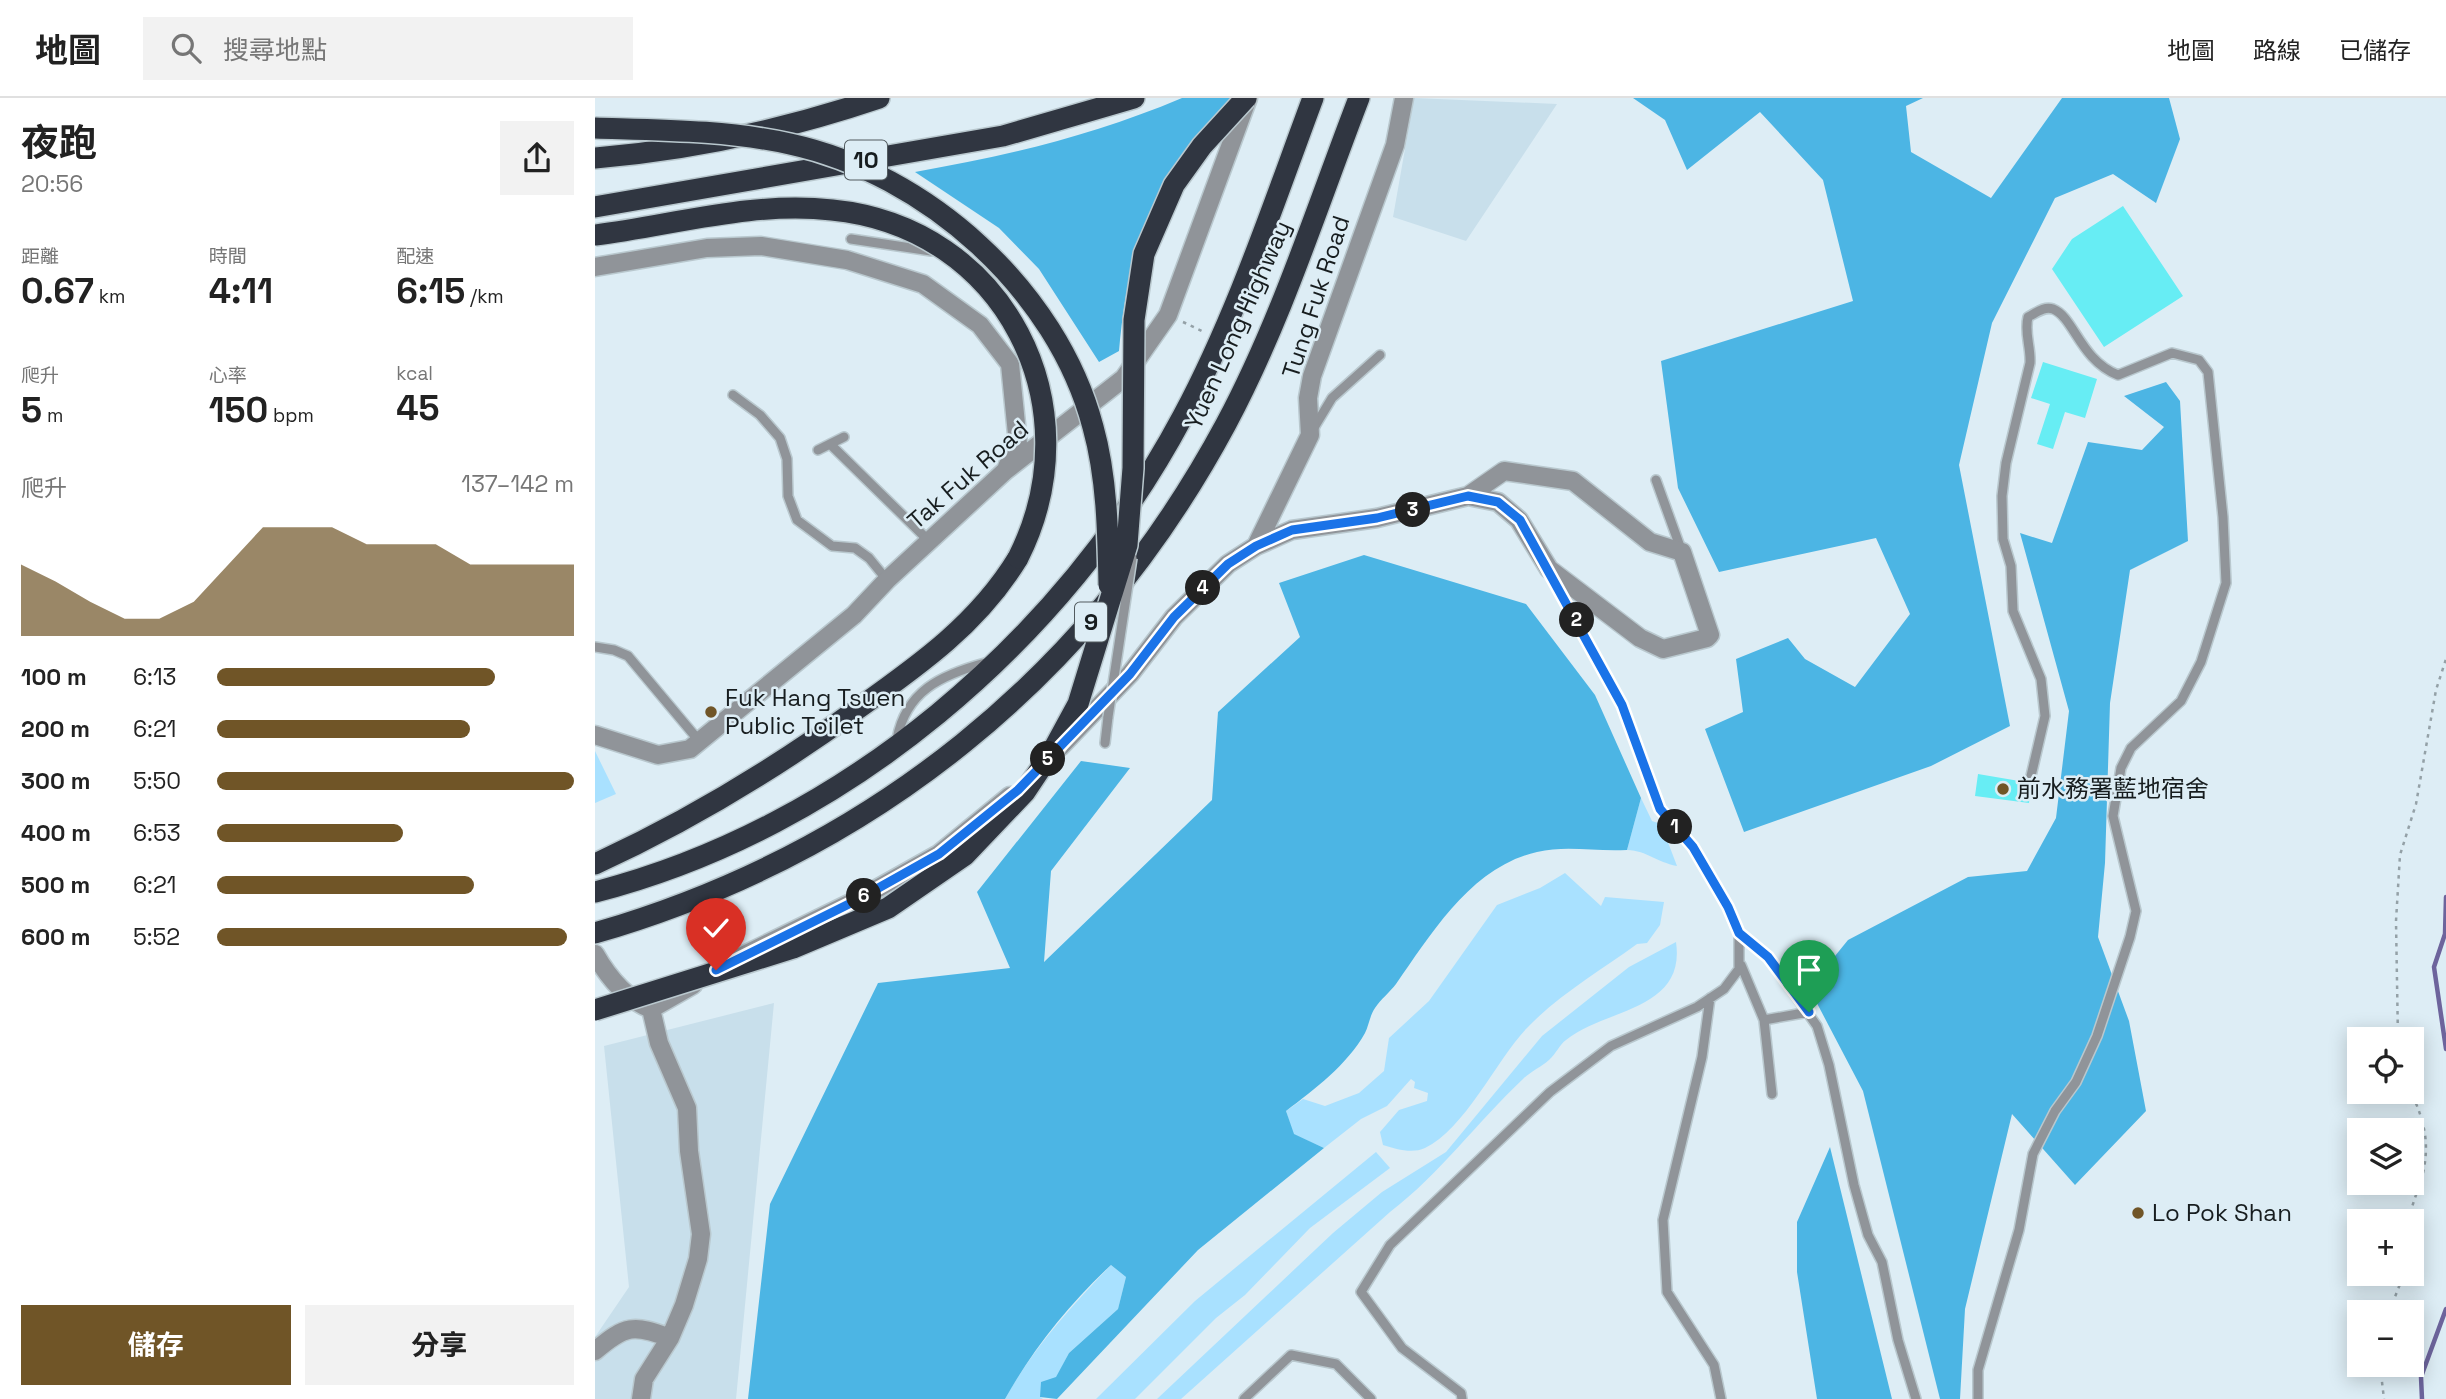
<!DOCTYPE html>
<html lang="zh-TW">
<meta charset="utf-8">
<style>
body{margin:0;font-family:"Space Grotesk","Noto Sans TC",sans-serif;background:#f2f2f2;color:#222;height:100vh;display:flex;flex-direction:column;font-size:26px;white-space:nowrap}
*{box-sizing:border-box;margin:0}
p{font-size:23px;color:#767676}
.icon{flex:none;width:38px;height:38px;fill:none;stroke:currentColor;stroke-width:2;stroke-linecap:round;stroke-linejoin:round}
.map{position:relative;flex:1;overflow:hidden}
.panel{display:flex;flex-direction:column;background:#fff;width:595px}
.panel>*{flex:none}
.fabs{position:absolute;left:1752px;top:929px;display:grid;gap:14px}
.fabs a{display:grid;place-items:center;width:77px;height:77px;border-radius:0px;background:#fff;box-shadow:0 4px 18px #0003;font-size:35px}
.pin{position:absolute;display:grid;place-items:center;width:60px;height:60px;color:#fff;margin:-72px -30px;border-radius:50% 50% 50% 0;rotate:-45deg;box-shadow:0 0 7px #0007}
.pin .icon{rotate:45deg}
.km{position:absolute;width:35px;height:35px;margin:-18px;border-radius:50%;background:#222;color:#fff;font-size:19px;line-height:35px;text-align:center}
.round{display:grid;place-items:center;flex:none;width:74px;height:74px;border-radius:0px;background:#f2f2f2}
.head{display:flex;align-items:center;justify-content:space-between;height:119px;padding:0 21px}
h1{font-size:38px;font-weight:700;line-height:52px}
.stats{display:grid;grid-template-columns:repeat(3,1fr);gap:10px;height:119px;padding:7px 21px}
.stats div{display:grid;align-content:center}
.stats b{font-size:35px;font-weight:700}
.stats small{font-size:19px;font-weight:400}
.stats p{font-size:19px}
.chart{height:196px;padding:14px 21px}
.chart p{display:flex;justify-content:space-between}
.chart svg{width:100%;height:126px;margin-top:7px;fill:#705527;opacity:.7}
.primary-button{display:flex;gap:14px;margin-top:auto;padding:14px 21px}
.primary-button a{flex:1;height:80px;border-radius:0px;background:#705527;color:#fff;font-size:28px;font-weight:700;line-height:80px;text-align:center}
.primary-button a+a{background:#f2f2f2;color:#222}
ul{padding:0 21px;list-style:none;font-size:23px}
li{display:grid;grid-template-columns:112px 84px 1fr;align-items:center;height:52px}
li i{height:18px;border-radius:9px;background:#705527}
header{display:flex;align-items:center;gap:42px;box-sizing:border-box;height:98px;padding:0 35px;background:#fff;border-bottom:2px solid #e0e0e0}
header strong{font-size:33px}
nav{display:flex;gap:38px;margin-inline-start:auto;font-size:24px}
.search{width:490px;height:63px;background:#f2f2f2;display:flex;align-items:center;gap:18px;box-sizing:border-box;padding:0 24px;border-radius:0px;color:#767676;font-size:26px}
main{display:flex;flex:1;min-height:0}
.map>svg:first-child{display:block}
</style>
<header>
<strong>地圖</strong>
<div class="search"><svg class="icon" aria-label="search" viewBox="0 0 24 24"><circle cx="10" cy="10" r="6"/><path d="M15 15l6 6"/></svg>搜尋地點</div>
<nav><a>地圖</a><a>路線</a><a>已儲存</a></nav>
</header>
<main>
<section class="panel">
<div class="head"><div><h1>夜跑</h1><p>20:56</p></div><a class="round"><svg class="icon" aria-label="share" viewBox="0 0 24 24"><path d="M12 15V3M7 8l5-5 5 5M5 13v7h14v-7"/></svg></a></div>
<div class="stats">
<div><p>距離</p><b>0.67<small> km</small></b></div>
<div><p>時間</p><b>4:11</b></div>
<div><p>配速</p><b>6:15<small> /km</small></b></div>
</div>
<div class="stats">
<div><p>爬升</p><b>5<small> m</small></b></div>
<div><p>心率</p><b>150<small> bpm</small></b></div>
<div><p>kcal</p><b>45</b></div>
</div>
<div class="chart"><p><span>爬升</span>137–142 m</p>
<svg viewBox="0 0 160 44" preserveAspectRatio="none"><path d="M0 44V19L10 25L20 32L30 38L40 38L50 32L60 19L70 6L80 6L90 6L100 12L110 12L120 12L130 19L140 19L150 19L160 19V44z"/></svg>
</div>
<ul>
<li><b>100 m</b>6:13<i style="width:78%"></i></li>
<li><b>200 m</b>6:21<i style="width:71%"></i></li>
<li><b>300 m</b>5:50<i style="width:100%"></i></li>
<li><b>400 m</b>6:53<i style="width:52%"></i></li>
<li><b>500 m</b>6:21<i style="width:72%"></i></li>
<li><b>600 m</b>5:52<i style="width:98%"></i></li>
</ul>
<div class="primary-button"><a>儲存</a><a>分享</a></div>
</section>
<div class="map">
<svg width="1851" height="1301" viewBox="0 0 1851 1301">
<rect width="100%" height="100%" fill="#ddedf5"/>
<!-- built -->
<path fill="#c8dfeb" d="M819 0 962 6 871 143 798 119Z
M179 905 141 1301H0V1239L34 1189 9 948Z"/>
<!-- green -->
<path fill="#a9e1ff" d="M0 653 21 696 0 705Z
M1046 700 1057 723 1066 726 1082 768C1061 764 1053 753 1032 752Z
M970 775 1006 808 1010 799 1069 804 1065 827 1052 845 1042 846C1005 873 962 898 931 931 901 963 869 1032 830 1050 817 1056 801 1051 788 1047L785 1034 804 1012 832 1003 833 995 819 990 820 984 816 981 792 1008 766 1021 729 1050 698 1036 691 1013 708 1001 730 1008 764 995 789 973 794 940 834 903 902 807 945 790Z
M1081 844C1091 913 1011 910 971 942 964 947 961 956 954 962 946 969 935 974 928 981 882 1024 846 1075 795 1114L586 1301H562L738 1135 787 1094 851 1054 947 938 1034 869Z
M781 1054 795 1070 715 1130 650 1197 621 1220 540 1301H501L600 1203Z
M516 1167 531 1179 523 1211 474 1255 461 1280 445 1299 448 1301H410C438 1250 476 1209 516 1167Z"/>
<!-- forest -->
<path fill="#4cb5e4" d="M587 0H639C559 72 533 148 524 253L504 264 444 171 404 130 320 74C415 57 497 38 587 0Z
M1038 0H1328L1311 8 1316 54 1396 100 1467 0H1574L1585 41 1561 105 1518 76 1460 100 1397 225 1364 367 1415 628 1336 668 1149 734 1110 631 1148 614 1141 561 1193 540 1210 561 1260 589 1315 516 1281 440 1124 474 1083 390 1066 263 1258 203 1228 82 1165 14 1092 72 1070 22Z
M1571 284 1585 303 1593 443 1535 472 1515 605 1510 765 1503 839 1534 923 1551 1013 1480 1087 1417 1016 1370 1211 1365 1301H1345L1268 993 1214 890 1253 842 1373 779 1432 773 1461 720 1474 613 1425 435 1457 445 1493 344 1547 352 1569 329 1529 298Z
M769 457 931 506 1000 597 1046 700 1032 752C1001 754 972 747 942 754 876 769 837 835 801 886 795 894 786 901 780 910 775 917 774 927 770 935 752 967 720 991 691 1013L699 1036 729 1050 603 1152 462 1301 445 1299 446 1284 461 1279 474 1255 523 1211 531 1179 516 1167C474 1206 438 1251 410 1301H153L175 1106 283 885 415 870 382 794 486 663 535 670 456 773 449 864 617 702 623 614 705 539 684 485Z
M1235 1049 1297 1301H1222L1202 1174V1124Z"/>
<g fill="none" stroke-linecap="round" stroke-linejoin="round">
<!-- stream -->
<path stroke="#6d649c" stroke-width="4.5" d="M1851 799 1850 836 1839 869 1851 951
M1827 1301 1826 1279 1851 1211"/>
</g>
<!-- building -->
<path fill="#67edf4" d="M1528 108 1588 198 1509 249 1457 171 1477 141Z
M1448 264 1502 281 1490 320 1470 314 1458 351 1442 346 1455 306 1436 300Z
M1383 676 1436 685 1434 705 1380 698Z"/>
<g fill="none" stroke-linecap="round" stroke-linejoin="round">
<defs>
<path id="lane" d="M256 141 336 153
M138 297 165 317 185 340 192 361 193 398 202 422 237 448 260 450 274 460 292 482
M717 333 737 300 785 257
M235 346 334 443
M223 352 249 339
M1061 382 1087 454
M959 481 1027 607 1065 711 1098 749 1133 809 1144 835 1173 859 1222 928 1234 967 1259 1087 1273 1137 1287 1164 1303 1242 1321 1301
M0 549 19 552 33 558 105 644
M302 641C311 593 346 577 390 565
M510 645 513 619
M1146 867 1169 922 1177 996
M1115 900 1107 959 1068 1122 1072 1194 1119 1267 1126 1301
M1169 922 1214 914
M649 1301 696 1257 741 1266 776 1301
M867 1301 866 1295 807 1250 766 1194 795 1147 955 994 1016 948 1102 909 1129 891 1144 871V835
M1383 1301V1272L1424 1132 1438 1056 1460 1013 1481 984 1502 938 1535 839 1541 813 1518 718 1526 670 1536 650 1586 603 1606 564 1631 485 1628 419 1613 274 1604 262 1577 255 1523 277C1485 262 1479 219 1458 211 1449 208 1441 215 1433 219 1429 235 1436 249 1435 265L1411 365 1407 398 1408 441 1416 468 1418 513 1446 581 1450 618 1436 678"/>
<path id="street" d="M0 169 112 150 166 148 252 162 328 186 385 227 415 266 423 346 412 369
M661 448 715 337 713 300 717 278 800 47 809 0
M0 637 63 657 95 651 259 517 292 482 410 373 529 280 573 217 653 0
M465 649 535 576 579 519 633 466 661 448 697 432 782 420 873 398 903 404 924 422 954 471 1045 540 1068 551 1112 540 1115 537 1087 454 1055 444 978 383 909 373 873 398
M0 856C13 879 31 901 56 911L98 887
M143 860 262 802 344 756 415 698
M0 1253C30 1227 39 1226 75 1240
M46 1301 49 1281 75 1240 89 1207 103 1161 106 1136 94 1053 92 1010 64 945 56 911"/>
<path id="highway" d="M0 60C97 52 192 31 284 0
M0 109 408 38 539 0
M0 766C94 723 178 672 261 612 323 568 383 526 423 460
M0 794C249 730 469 542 588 318 642 217 678 107 718 0
M0 835C276 755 495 579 631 326 686 223 722 109 764 0"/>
</defs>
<!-- lane casing -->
<use href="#lane" stroke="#b9c8ce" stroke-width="12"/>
<!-- street casing -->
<use href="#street" stroke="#b9c8ce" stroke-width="21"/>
<!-- highway casing -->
<use href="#highway" stroke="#b9c8ce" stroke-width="24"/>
<!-- path -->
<path stroke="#94a1a7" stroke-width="2.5" stroke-dasharray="3.5 5" stroke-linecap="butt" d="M588 224 607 233
M1803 942 1801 823 1805 757 1821 706 1841 592 1851 561
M1814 1124C1816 1106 1824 1092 1828 1075 1835 1044 1829 1022 1816 994
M1794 1214 1809 1176
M1785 1267 1789 1301"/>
<!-- lane -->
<use href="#lane" stroke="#909499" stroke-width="9"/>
<!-- street -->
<use href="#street" stroke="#909499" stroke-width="18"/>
<!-- highway -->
<use href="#highway" stroke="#303641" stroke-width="21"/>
<defs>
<path id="lane-bridge" d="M513 619 537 460"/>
<path id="highway-bridge" d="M0 30C65 32 132 32 195 46 332 76 462 192 498 329 512 379 513 435 514 487
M0 137C79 127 157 103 237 112 410 129 500 308 423 460
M0 912 198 850 293 810 370 757 430 694 458 652 483 606 532 447 538 370 539 222 549 156 579 87 607 48 651 0"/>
</defs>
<!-- lane-bridge casing -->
<use href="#lane-bridge" stroke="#b9c8ce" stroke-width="12" stroke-linecap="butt"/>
<!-- highway-bridge casing -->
<use href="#highway-bridge" stroke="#b9c8ce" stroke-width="24" stroke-linecap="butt"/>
<!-- lane-bridge -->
<use href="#lane-bridge" stroke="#909499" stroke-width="9"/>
<!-- highway-bridge -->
<use href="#highway-bridge" stroke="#303641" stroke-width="21"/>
</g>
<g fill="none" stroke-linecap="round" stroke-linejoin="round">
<defs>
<path id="route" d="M121 872 262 802 344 756 423 692 535 576 579 519 633 466 661 448 697 432 782 420 873 398 903 404 925 422 1027 607 1065 711 1098 749 1133 809 1144 835 1173 859 1214 914"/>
</defs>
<!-- route casing -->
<use href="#route" stroke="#fff" stroke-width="14"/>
<!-- route -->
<use href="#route" stroke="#1a73e8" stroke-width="9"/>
</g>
<!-- markers -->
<g fill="#705527" stroke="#ddedf5" stroke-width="2.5">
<circle cx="116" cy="614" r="7"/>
<circle cx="1408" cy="691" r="7"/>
<circle cx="1543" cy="1115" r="7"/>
</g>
<g text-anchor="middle" stroke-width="5" stroke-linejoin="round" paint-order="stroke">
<!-- shield labels -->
<g fill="#ddedf5" stroke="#525b5f" stroke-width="2">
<rect x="250" y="42.5" width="42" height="39" rx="5"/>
<rect x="480" y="504.5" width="32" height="39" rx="5"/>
</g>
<g font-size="23" font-weight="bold" fill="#171d1f">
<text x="271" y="70">10</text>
<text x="496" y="532">9</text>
</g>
<!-- street labels -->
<g font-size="24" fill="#171d1f" stroke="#ddedf5">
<text transform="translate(721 199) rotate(-72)" y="8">Tung Fuk Road</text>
<text transform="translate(643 227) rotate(-66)" y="8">Yuen Long Highway</text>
<text transform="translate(373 377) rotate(-41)" y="8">Tak Fuk Road</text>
</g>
<!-- poi labels -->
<g font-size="24" fill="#171d1f" stroke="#ddedf5" text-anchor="start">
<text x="130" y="608">Fuk Hang Tsuen<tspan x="130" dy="28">Public Toilet</tspan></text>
<text x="1422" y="699">前水務署藍地宿舍</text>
<text x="1557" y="1123">Lo Pok Shan</text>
</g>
</g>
</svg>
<div class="fabs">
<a><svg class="icon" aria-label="locate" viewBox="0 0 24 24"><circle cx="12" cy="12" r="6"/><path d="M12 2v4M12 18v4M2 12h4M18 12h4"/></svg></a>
<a><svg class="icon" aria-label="layers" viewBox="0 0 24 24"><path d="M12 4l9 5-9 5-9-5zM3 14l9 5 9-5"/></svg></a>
<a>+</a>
<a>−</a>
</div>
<div class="pin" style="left:1214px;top:914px;background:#1e9e55"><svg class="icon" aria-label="arrive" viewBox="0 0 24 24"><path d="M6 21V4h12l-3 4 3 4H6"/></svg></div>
<div class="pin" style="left:121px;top:872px;background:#d93025"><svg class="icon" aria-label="check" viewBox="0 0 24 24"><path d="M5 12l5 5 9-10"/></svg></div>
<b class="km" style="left:1080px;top:729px">1</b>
<b class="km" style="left:982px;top:522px">2</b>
<b class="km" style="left:818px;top:412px">3</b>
<b class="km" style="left:608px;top:490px">4</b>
<b class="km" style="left:453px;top:661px">5</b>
<b class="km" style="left:269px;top:798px">6</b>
</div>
</main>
